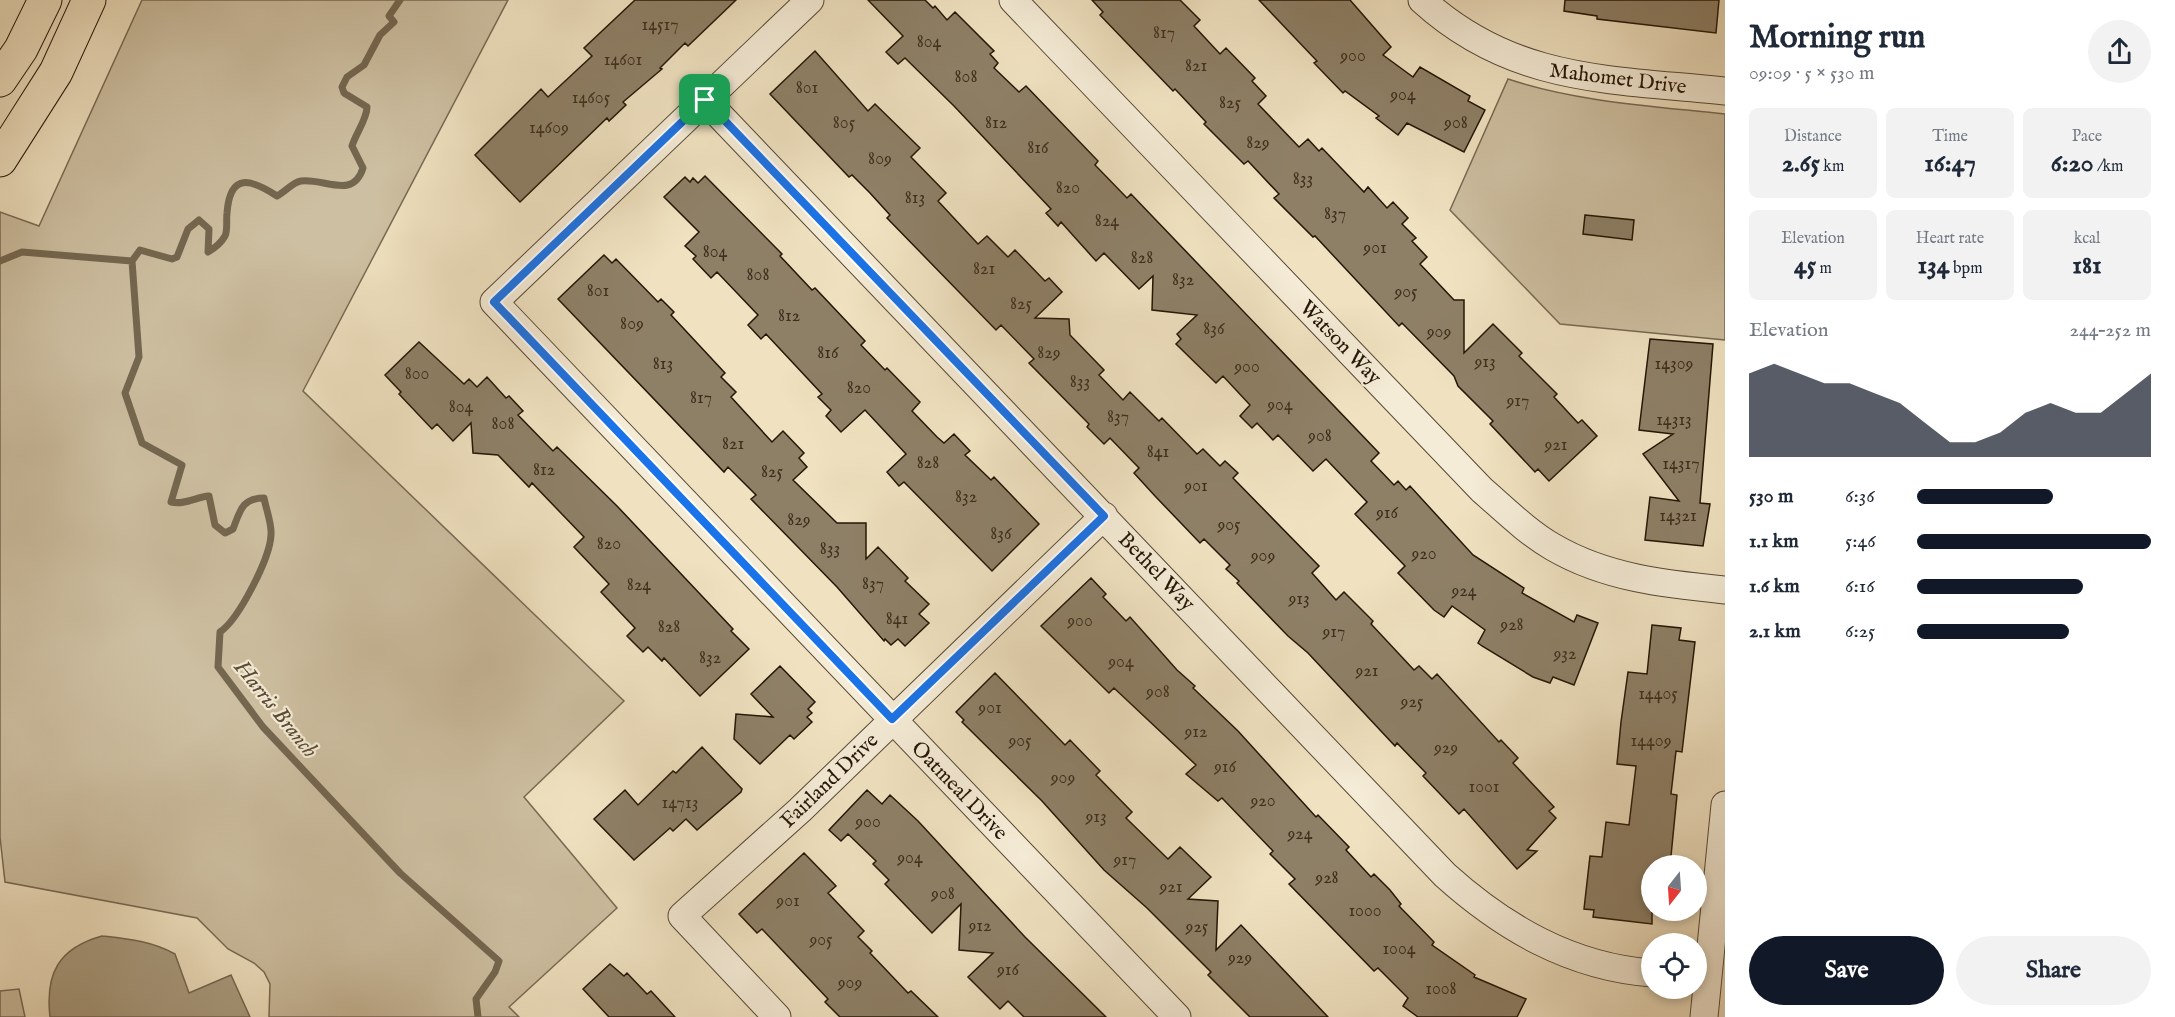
<!DOCTYPE html>
<meta charset="utf-8">
<style>
body{margin:0;font-family:"IM FELL English",serif;background:#f2f2f3;color:#1f2937;height:100vh;display:flex;flex-direction:column;font-size:22px;white-space:nowrap}
*{box-sizing:border-box;margin:0}
p{font-size:20px;color:#747a83}
.icon{flex:none;width:33px;height:33px;fill:none;stroke:currentColor;stroke-width:2;stroke-linecap:round;stroke-linejoin:round}
.map{position:relative;flex:1;overflow:hidden}
.details{display:flex;flex-direction:column;background:#fff;width:450px}
.details>*{flex:none}
.needle{width:39px;rotate:197deg}
.fabs{position:absolute;left:1641px;top:855px;display:grid;gap:12px}
.fabs a{display:grid;place-items:center;width:66px;height:66px;border-radius:50%;background:#fff;box-shadow:0 3px 9px #0003;font-size:30px}
.pin{position:absolute;display:grid;place-items:center;width:51px;height:51px;color:#fff;margin:-26px;border-radius:12px;box-shadow:0 3px 9px #0006}
.round{display:grid;place-items:center;flex:none;width:63px;height:63px;border-radius:32px;background:#f2f2f3}
.headline{display:flex;align-items:center;justify-content:space-between;height:102px;padding:0 24px}
h1{font-size:33px;font-weight:700;line-height:45px}
.figures{display:grid;grid-template-columns:repeat(3,1fr);gap:9px;height:102px;padding:6px 24px}
.figures div{display:grid;align-content:center;border-radius:9px;background:#f2f2f3;text-align:center}
.figures b{font-size:26px;font-weight:700}
.figures small{font-size:16px;font-weight:400}
.figures p{font-size:16px}
.chart{height:168px;padding:12px 24px}
.chart p{display:flex;justify-content:space-between}
.chart svg{width:100%;height:108px;margin-top:6px;fill:#111827;opacity:.7}
.action{display:flex;gap:12px;margin-top:auto;padding:12px 24px}
.action a{flex:1;height:69px;border-radius:36px;background:#111827;color:#fff;font-size:24px;font-weight:700;line-height:69px;text-align:center}
.action a+a{background:#f2f2f3;color:#1f2937}
ul{padding:0 24px;list-style:none;font-size:20px}
li{display:grid;grid-template-columns:96px 72px 1fr;align-items:center;height:45px}
li i{height:15px;border-radius:8px;background:#111827}
main{display:flex;flex:1;min-height:0}
.map>svg:first-child{display:block}
</style>
<main>
<div class="map">
<svg width="1725" height="1017" viewBox="0 0 1725 1017">
<rect width="100%" height="100%" fill="#f0e2c1"/>
<filter id="stains"><feTurbulence type="fractalNoise" baseFrequency=".00333" numOctaves="4"/><feColorMatrix values="0 0 0 0 .2 0 0 0 0 .09 0 0 0 0 .02 0 0 0 .5 -.17"/></filter>
<radialGradient id="worn" r=".72"><stop offset=".6" stop-color="#630" stop-opacity="0"/><stop offset="1" stop-color="#630" stop-opacity=".3"/></radialGradient>
<!-- green -->
<path fill="#cdbfa1" stroke="#786a54" stroke-width="1.5" d="M142 0H508L303 391 624 701 524 797 617 908 509 1007 519 1017H269L270 984 264 972 254 963 228 949 197 918 5 882 0 837V212L39 226Z
M1508 79C1578 102 1652 106 1725 114V340L1560 324 1450 210Z
M19 989 25 1017H0V991Z"/>
<!-- water -->
<path fill="#aa9d81" stroke="#746750" stroke-width="1.5" d="M102 936C129 939 151 941 175 954L189 993 231 975 250 1017H50C45 973 59 948 102 936Z"/>
<g fill="none" stroke-linecap="round" stroke-linejoin="round">
<!-- stream -->
<path stroke="#746750" stroke-width="7" d="M400 0 389 16 394 22 380 35 364 65 347 77 342 87 344 93 367 107C367 119 356 133 352 146L363 168C353 200 325 178 301 181 293 182 285 192 277 196 251 179 230 172 227 213 226 220 228 230 225 236 221 243 215 248 208 252L209 229 199 220 188 229 177 257 172 259 140 250 132 261 139 357 125 393 142 443 182 465 171 502C185 505 196 497 209 496L215 525 225 533 233 529C240 511 242 498 264 498 266 509 272 524 271 535 270 558 239 619 220 632L218 667 263 727 400 873 499 961 495 972 476 999 478 1017
M0 261 22 252 132 261"/>
</g>
<!-- building -->
<path fill="#8e8067" stroke="#231606" stroke-width="1.5" d="M635 0H736L688 46 685 43 660 68 662 69 623 102 626 105 609 121 607 118 520 202 475 155 541 89 548 97 592 56 584 48Z
M868 0H925L933 8 935 6 947 20 955 12 994 51 990 54 998 63 994 68 1019 92 1026 86 1098 161 1095 165 1127 198 1131 194 1379 453 1371 461 1394 485 1398 481 1406 490 1410 486 1473 555 1524 588 1522 593 1574 622 1577 615 1598 623 1574 685 1553 677 1550 683 1533 677 1482 646 1478 643 1485 630 1452 606 1444 617 1434 610 1398 573 1405 566 1355 514 1367 502 1326 459 1313 471 1278 435 1273 440 1257 423 1252 428 1240 416 1250 405 1223 376 1216 383 1176 344 1181 339 1177 334 1197 315 1152 310 1153 276 1139 289 1104 253 1096 261 1061 222 1058 226 1046 213 1051 209 954 106 905 58 898 64 886 52 903 36Z
M1092 0H1180L1200 20 1194 26 1220 54 1226 48 1255 78 1252 81 1266 96 1258 104 1299 147 1308 139 1319 151 1322 148 1364 192 1368 187 1387 208 1393 202 1408 218 1402 224 1416 238 1412 241 1427 257 1420 264 1454 300H1464V353L1493 324 1522 353 1519 356 1557 394 1554 397 1578 423 1582 420 1597 436 1549 481 1538 469 1535 472 1490 424 1493 421 1458 386 1454 376 1402 323 1399 326 1315 236 1313 237 1274 198 1279 194 1248 161 1244 164 1204 124 1206 122 1175 89 1173 91 1100 15 1103 12Z
M1259 0H1350L1391 47 1383 55 1413 77 1420 67 1470 96 1468 101 1485 110 1464 152 1407 123 1398 135 1376 118 1379 116 1345 91 1343 93 1314 63 1317 61Z
M1565 0H1719L1716 33 1597 19V16L1564 11Z
M815 51 868 111 875 104 920 148 911 157 946 193 938 201 978 244 987 236 1008 257 1015 250 1045 281 1049 278 1062 292 1035 318 1069 319 1070 335 1104 370 1099 375 1123 400 1130 392 1159 421 1162 418 1197 454 1203 449 1220 466 1225 461 1238 473 1233 478 1319 566 1312 573 1336 600 1344 592 1373 621 1371 624 1414 670 1419 666 1432 679 1437 674 1499 742 1501 740 1518 758 1513 763 1554 807 1549 811 1556 818 1527 850 1537 851 1517 869 1464 809 1459 814 1423 776 1426 773 1397 743 1395 746 1308 653 1288 636 1237 583 1239 581 1226 569 1230 565 1204 539 1200 543 1155 496 1134 473 1139 468 1110 438 1104 444 1087 427 1089 424 1029 363 1034 359 1001 325 996 330 887 218 890 215 870 193 852 175 849 177 770 94Z
M705 176 782 254 780 256 812 290 815 288 865 341 861 345 885 370 887 368 920 402 912 411 937 437 944 443 954 434 970 451 965 455 991 480 994 477 1039 524 992 571 904 482 899 486 887 472 906 454 865 410 841 432 826 416 831 410 818 397 822 394 766 334 761 339 748 325 758 315 717 272 711 278 693 259 696 256 685 246 699 232 664 197 685 177 690 182 693 178 698 183Z
M1585 215 1634 220 1632 240 1583 234Z
M604 255 612 263 616 259 658 302 661 299 674 312 671 315 725 373 721 377 736 392 731 397 772 442 783 431 804 453 799 458 807 467 793 480 837 523H866V559L878 547 908 578 905 581 929 604 919 614 929 623 905 646 898 639 891 645 885 639 884 641 837 587 751 499 756 495 728 467 724 472 558 299Z
M1650 339 1713 344 1700 503 1710 504 1703 546 1645 540 1650 497 1679 501 1643 454 1673 434 1639 430Z
M419 342 464 384 469 379 477 387 487 377 506 398 509 396 523 411 518 415 553 451 557 447 617 506 733 629 731 631 749 649 700 696 664 658 662 661 648 647 643 652 627 636 635 628 601 592 609 584 574 547 584 537 532 483 529 487 498 455 473 453 471 423 453 441 437 424 432 429 399 394 401 392 385 375Z
M1091 578 1106 594 1103 597 1126 621 1130 617 1177 670 1195 686 1193 688 1238 731 1316 817 1318 815 1349 847 1346 850 1371 877 1374 874 1390 890 1401 904 1399 906 1434 942 1432 945 1475 975 1474 977 1526 999 1517 1017H1418L1403 1006 1408 998 1378 968 1374 971 1289 884 1295 879 1270 854 1273 851 1222 798 1218 801 1186 774 1196 765 1114 688 1109 693 1041 626Z
M1652 625 1681 628 1679 640 1695 642 1682 752 1676 751 1671 794 1677 795 1670 866H1652V924L1593 917 1594 910 1584 909 1590 856 1602 857 1606 822 1629 825 1636 766 1617 764 1621 722 1628 672 1647 674Z
M780 666 815 702 808 709 812 713 807 717 812 722 794 739 790 735 760 764 734 739 736 714 773 717 751 694Z
M995 673 1065 745 1070 740 1100 771 1096 775 1132 812 1126 818 1168 859 1180 847 1211 877 1188 899 1218 901 1216 950 1241 925 1328 1017H1250L1208 975 1211 972 1147 908 1104 870 1042 801 962 722 964 720 956 712Z
M702 747 742 789 741 792 697 830 686 819 673 831 670 828 634 860 594 819 625 790 638 805 673 771 676 773Z
M867 790 882 804 890 795 918 821 1025 937 1106 1017H1024L1008 1001 1000 1009 968 977 993 953 959 950 961 904 932 933 885 884 889 880 873 864 876 861 848 834 841 841 829 830Z
M804 853 836 886 828 893 864 931 858 937 872 951 870 953 908 993 911 991 938 1017H840L825 1002 828 999 762 929 757 933 739 914Z
M610 964 624 976 627 973 647 994 651 991 675 1017H609L583 989Z"/>
<g fill="none" stroke-linecap="round" stroke-linejoin="round">
<defs>
<path id="minor" d="M810 0 494 302 1177 1017
M1013 0 1482 490C1504 509 1527 532 1553 547 1606 578 1665 584 1725 590
M1422 0C1513 83 1611 79 1725 91
M705 100 1445 875C1504 928 1571 967 1652 973
M777 1017 682 916 800 810 1104 516
M1704 1017 1725 805"/>
<path id="major" d="M0 80 21 49 45 0
M0 160 56 72 89 0"/>
</defs>
<!-- minor casing -->
<use href="#minor" stroke="#564935" stroke-width="29"/>
<!-- major casing -->
<use href="#major" stroke="#231606" stroke-width="35"/>
<!-- minor -->
<use href="#minor" stroke="#f5ecd7" stroke-width="27"/>
<!-- major -->
<use href="#major" stroke="#f0e2c1" stroke-width="33"/>
</g>
<g fill="none" stroke-linecap="round" stroke-linejoin="round">
<defs>
<path id="route" d="M705 100 1104 516 892 719 494 302Z"/>
</defs>
<!-- route casing -->
<use href="#route" stroke="#fff" stroke-width="12"/>
<!-- route -->
<use href="#route" stroke="#1a73e8" stroke-width="8"/>
</g>
<g text-anchor="middle" stroke-width="4.5" stroke-linejoin="round" paint-order="stroke">
<!-- number labels -->
<g font-size="18" fill="#3e301e">
<text x="660" y="30">14517</text>
<text x="1164" y="38">817</text>
<text x="929" y="47">804</text>
<text x="1353" y="61">900</text>
<text x="623" y="65">14601</text>
<text x="1196" y="71">821</text>
<text x="966" y="82">808</text>
<text x="807" y="93">801</text>
<text x="1403" y="100">904</text>
<text x="591" y="103">14605</text>
<text x="1230" y="108">825</text>
<text x="844" y="128">805</text>
<text x="996" y="128">812</text>
<text x="1456" y="128">908</text>
<text x="549" y="133">14609</text>
<text x="1258" y="148">829</text>
<text x="1038" y="153">816</text>
<text x="880" y="164">809</text>
<text x="1303" y="184">833</text>
<text x="1068" y="193">820</text>
<text x="915" y="203">813</text>
<text x="1335" y="219">837</text>
<text x="1107" y="226">824</text>
<text x="1375" y="253">901</text>
<text x="715" y="257">804</text>
<text x="1142" y="263">828</text>
<text x="984" y="274">821</text>
<text x="758" y="280">808</text>
<text x="1183" y="285">832</text>
<text x="598" y="296">801</text>
<text x="1406" y="297">905</text>
<text x="1021" y="309">825</text>
<text x="789" y="321">812</text>
<text x="632" y="329">809</text>
<text x="1214" y="334">836</text>
<text x="1439" y="337">909</text>
<text x="828" y="358">816</text>
<text x="1049" y="358">829</text>
<text x="1485" y="367">913</text>
<text x="663" y="369">813</text>
<text x="1674" y="369">14309</text>
<text x="1247" y="372">900</text>
<text x="417" y="379">800</text>
<text x="1080" y="387">833</text>
<text x="859" y="393">820</text>
<text x="701" y="403">817</text>
<text x="1518" y="406">917</text>
<text x="1280" y="410">904</text>
<text x="461" y="412">804</text>
<text x="1118" y="422">837</text>
<text x="1674" y="425">14313</text>
<text x="503" y="429">808</text>
<text x="1320" y="441">908</text>
<text x="733" y="449">821</text>
<text x="1556" y="450">921</text>
<text x="1158" y="457">841</text>
<text x="928" y="468">828</text>
<text x="1681" y="469">14317</text>
<text x="544" y="475">812</text>
<text x="772" y="477">825</text>
<text x="1196" y="491">901</text>
<text x="966" y="502">832</text>
<text x="1387" y="518">916</text>
<text x="1678" y="521">14321</text>
<text x="799" y="525">829</text>
<text x="1229" y="530">905</text>
<text x="1001" y="539">836</text>
<text x="609" y="549">820</text>
<text x="830" y="554">833</text>
<text x="1424" y="559">920</text>
<text x="1263" y="561">909</text>
<text x="873" y="589">837</text>
<text x="639" y="590">824</text>
<text x="1464" y="596">924</text>
<text x="1299" y="604">913</text>
<text x="897" y="624">841</text>
<text x="1080" y="626">900</text>
<text x="1512" y="630">928</text>
<text x="669" y="632">828</text>
<text x="1334" y="637">917</text>
<text x="1565" y="659">932</text>
<text x="710" y="663">832</text>
<text x="1121" y="667">904</text>
<text x="1367" y="676">921</text>
<text x="1158" y="697">908</text>
<text x="1658" y="699">14405</text>
<text x="1412" y="707">925</text>
<text x="990" y="713">901</text>
<text x="1196" y="737">912</text>
<text x="1020" y="746">905</text>
<text x="1651" y="746">14409</text>
<text x="1446" y="753">929</text>
<text x="1225" y="772">916</text>
<text x="1063" y="783">909</text>
<text x="1484" y="792">1001</text>
<text x="1263" y="806">920</text>
<text x="680" y="808">14713</text>
<text x="1096" y="822">913</text>
<text x="868" y="827">900</text>
<text x="1300" y="839">924</text>
<text x="910" y="863">904</text>
<text x="1125" y="865">917</text>
<text x="1327" y="883">928</text>
<text x="1171" y="892">921</text>
<text x="943" y="899">908</text>
<text x="788" y="906">901</text>
<text x="1365" y="916">1000</text>
<text x="980" y="931">912</text>
<text x="1197" y="932">925</text>
<text x="821" y="945">905</text>
<text x="1399" y="954">1004</text>
<text x="1240" y="963">929</text>
<text x="1008" y="975">916</text>
<text x="850" y="988">909</text>
<text x="1441" y="994">1008</text>
</g>
<!-- street labels -->
<g font-size="21" fill="#231606" stroke="#f5ecd7">
<text transform="translate(1618 78) rotate(7)" y="7">Mahomet Drive</text>
<text transform="translate(1341 342) rotate(46)" y="7">Watson Way</text>
<text transform="translate(1157 571) rotate(46)" y="7">Bethel Way</text>
<text transform="translate(829 780) rotate(-44)" y="7">Fairland Drive</text>
<text transform="translate(960 790) rotate(46)" y="7">Oatmeal Drive</text>
</g>
<!-- water labels -->
<g font-size="22" font-style="italic" fill="#594c37" stroke="#f5ecd7">
<text transform="translate(277 708) rotate(51)" y="8">Harris Branch</text>
</g>
</g>
<rect width="100%" height="100%" filter="url(#stains)"/>
<rect width="100%" height="100%" fill="url(#worn)"/>
</svg>
<div class="fabs">
<a><svg class="needle" viewBox="-14 -14 28 28"><path d="M0-13l5 13h-10z" fill="#e53935"/><path d="M0 13l5-13h-10z" fill="#747a83"/></svg></a>
<a><svg class="icon" aria-label="locate" viewBox="0 0 24 24"><circle cx="12" cy="12" r="6"/><path d="M12 2v4M12 18v4M2 12h4M18 12h4"/></svg></a>
</div>
<div class="pin" style="left:705px;top:100px;background:#1e9e55"><svg class="icon" aria-label="arrive" viewBox="0 0 24 24"><path d="M6 21V4h12l-3 4 3 4H6"/></svg></div>
</div>
<section class="details">
<div class="headline"><div><h1>Morning run</h1><p>09:09 · 5 × 530 m</p></div><a class="round"><svg class="icon" aria-label="share" viewBox="0 0 24 24"><path d="M12 15V3M7 8l5-5 5 5M5 13v7h14v-7"/></svg></a></div>
<div class="figures">
<div><p>Distance</p><b>2.65<small> km</small></b></div>
<div><p>Time</p><b>16:47</b></div>
<div><p>Pace</p><b>6:20<small> /km</small></b></div>
</div>
<div class="figures">
<div><p>Elevation</p><b>45<small> m</small></b></div>
<div><p>Heart rate</p><b>134<small> bpm</small></b></div>
<div><p>kcal</p><b>181</b></div>
</div>
<div class="chart"><p><span>Elevation</span>244–252 m</p>
<svg viewBox="0 0 160 44" preserveAspectRatio="none"><path d="M0 44V10L10 6L20 10L30 14L40 14L50 18L60 22L70 30L80 38L90 38L100 34L110 26L120 22L130 26L140 26L150 18L160 10V44z"/></svg>
</div>
<ul>
<li><b>530 m</b>6:36<i style="width:58%"></i></li>
<li><b>1.1 km</b>5:46<i style="width:100%"></i></li>
<li><b>1.6 km</b>6:16<i style="width:71%"></i></li>
<li><b>2.1 km</b>6:25<i style="width:65%"></i></li>
</ul>
<div class="action"><a>Save</a><a>Share</a></div>
</section>
</main>
